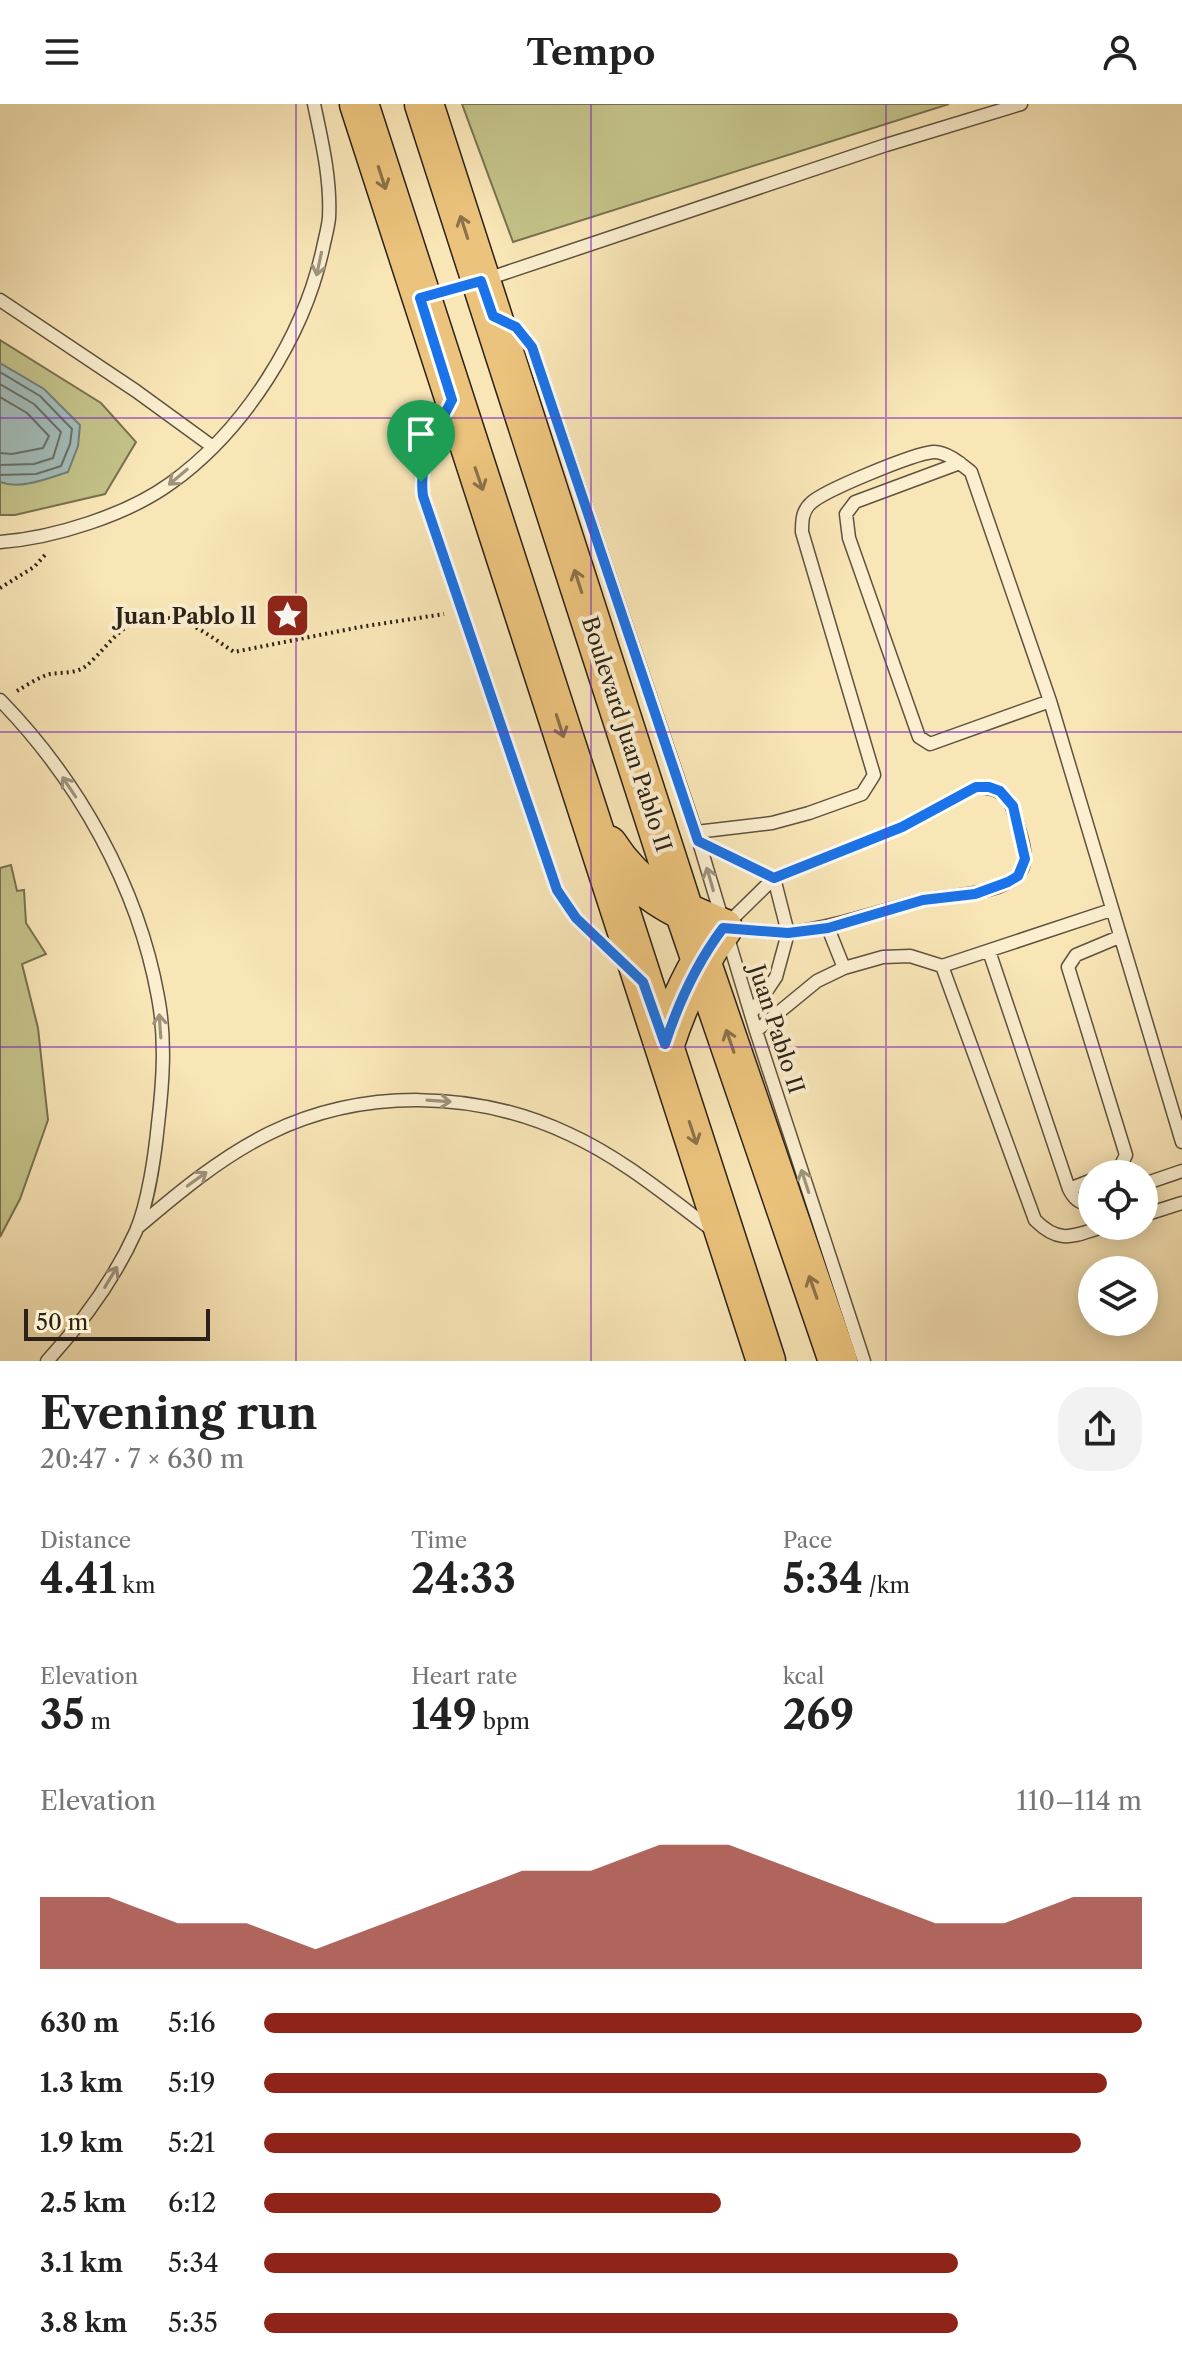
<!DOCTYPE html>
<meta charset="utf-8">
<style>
body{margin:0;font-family:"Libre Caslon Text",serif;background:#f2f2f2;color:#222;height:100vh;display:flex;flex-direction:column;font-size:30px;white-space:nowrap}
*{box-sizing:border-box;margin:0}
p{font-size:26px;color:#767676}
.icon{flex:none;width:44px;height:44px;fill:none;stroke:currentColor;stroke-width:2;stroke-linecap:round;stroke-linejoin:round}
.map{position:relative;height:1257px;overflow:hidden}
.side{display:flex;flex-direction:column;background:#fff;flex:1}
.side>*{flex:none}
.tools{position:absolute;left:1078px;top:1056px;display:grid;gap:16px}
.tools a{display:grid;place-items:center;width:80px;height:80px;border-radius:50%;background:#fff;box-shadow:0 4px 20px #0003;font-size:40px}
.scale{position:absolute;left:24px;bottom:20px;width:186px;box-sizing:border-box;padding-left:8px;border:4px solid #2c2217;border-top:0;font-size:22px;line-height:28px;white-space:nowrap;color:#2c2217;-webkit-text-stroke:6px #fbefd0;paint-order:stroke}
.pin{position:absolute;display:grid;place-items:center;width:68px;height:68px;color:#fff;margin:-82px -34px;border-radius:50% 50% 50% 0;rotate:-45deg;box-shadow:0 0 8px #0007}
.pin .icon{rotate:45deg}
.round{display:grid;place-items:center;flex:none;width:84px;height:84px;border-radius:32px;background:#f2f2f2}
.summary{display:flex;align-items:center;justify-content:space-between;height:136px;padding:0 40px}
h1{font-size:44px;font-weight:700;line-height:60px}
.metrics{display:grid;grid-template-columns:repeat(3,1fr);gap:12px;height:136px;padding:8px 40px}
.metrics div{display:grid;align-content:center}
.metrics b{font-size:40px;font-weight:700}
.metrics small{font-size:22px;font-weight:400}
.metrics p{font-size:22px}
.chart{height:224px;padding:16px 40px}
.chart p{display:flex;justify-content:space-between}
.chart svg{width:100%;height:144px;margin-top:8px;fill:#8f2418;opacity:.7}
ul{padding:0 40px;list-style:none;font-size:26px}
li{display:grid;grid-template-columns:128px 96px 1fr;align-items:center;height:60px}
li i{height:20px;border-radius:10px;background:#8f2418}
header{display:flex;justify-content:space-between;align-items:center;height:104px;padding:0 40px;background:#fff;font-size:36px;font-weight:700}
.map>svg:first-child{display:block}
</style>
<header><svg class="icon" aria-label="menu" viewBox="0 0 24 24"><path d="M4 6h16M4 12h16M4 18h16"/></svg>Tempo<svg class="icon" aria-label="person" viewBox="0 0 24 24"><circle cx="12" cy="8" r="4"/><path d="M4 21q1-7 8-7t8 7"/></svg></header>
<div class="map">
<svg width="1182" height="1257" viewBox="0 0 1182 1257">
<rect width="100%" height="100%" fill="#f9e6b7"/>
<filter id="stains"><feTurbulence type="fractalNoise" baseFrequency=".0025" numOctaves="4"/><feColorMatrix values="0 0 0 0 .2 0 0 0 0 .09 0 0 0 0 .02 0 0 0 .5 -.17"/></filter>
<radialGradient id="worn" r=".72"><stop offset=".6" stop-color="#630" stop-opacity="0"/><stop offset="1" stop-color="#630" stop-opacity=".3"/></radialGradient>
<!-- green -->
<path fill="#c4c38a" stroke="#787250" stroke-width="2" d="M462 0H949L513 138Z
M0 236 101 299 136 338 105 390 15 411H0Z
M11 761 17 787 24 786 26 819 46 850 22 860 38 924 48 1016 20 1095 0 1133V764Z"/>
<!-- water -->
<path fill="#a3bdba" stroke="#737f79" stroke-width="2" d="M0 259 44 285 80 321 78 342 68 368C48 374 21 386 0 378Z"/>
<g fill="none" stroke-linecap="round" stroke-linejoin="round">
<!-- shore -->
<path stroke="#687068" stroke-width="2" d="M0 268 40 292 72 325 70 340 61 362 36 370 0 371
M0 280 34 300 61 328 53 354 34 360 0 361
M0 293 27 309 49 332 43 344 12 350 0 349"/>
<defs>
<path id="lane" d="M423 193 481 177 886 41 1021 0
M0 196 136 287 213 343
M502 216 516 223 532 243 696 728 756 927 864 1257
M447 306C433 335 418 359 423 392L557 786 576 814 625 861
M960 359 855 398 846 410 849 434 919 633 930 640 1050 597
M0 438C54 434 127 411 171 379 245 326 304 232 323 144 325 134 328 124 329 114 331 75 322 38 314 0
M0 596C78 676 138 782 158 893 166 935 163 978 158 1020 155 1051 148 1099 136 1127 114 1176 83 1218 47 1257
M696 728 772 719 809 709 862 690 874 671 802 428C802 417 802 407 811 399 825 386 913 350 933 348 946 347 961 360 971 368L1050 597 1182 1038
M698 737 774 774 902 723 976 683C997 683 1010 690 1015 712 1019 727 1029 751 1022 765 1008 792 945 791 919 797 875 809 834 823 788 829L776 873 751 910
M774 774 788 829 723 824Z
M828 824 844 864
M989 847 1069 1085C1074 1095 1080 1102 1092 1097
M942 862 1111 806
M756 927 817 877 844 864 883 853 910 852 942 862 1035 1116C1061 1142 1074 1131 1106 1122
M1109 1070 1119 1065 1126 1051 1068 863 1076 851 1119 833
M1144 1080 1182 1067
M1069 1085 1092 1076
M1144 1111 1182 1099
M137 1124C178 1089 221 1053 270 1029 363 984 475 986 569 1030 622 1054 668 1093 715 1128"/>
<path id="primary" d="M359 0C492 420 633 837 766 1257
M424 0 685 810 838 1257
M608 741C636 785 675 806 723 824 696 860 679 897 665 940"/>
</defs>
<!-- lane casing -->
<use href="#lane" stroke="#5f533f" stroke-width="15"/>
<!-- primary casing -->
<use href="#primary" stroke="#2c2217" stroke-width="41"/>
<!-- path -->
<path stroke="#2c2217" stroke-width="4" stroke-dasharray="2 4" stroke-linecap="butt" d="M0 484 34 463 46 450
M17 587C27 581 39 573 50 570 62 568 76 570 86 562 101 550 115 528 132 520 173 501 202 527 234 548L360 523 444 510"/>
<!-- lane -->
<use href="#lane" stroke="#fbefd0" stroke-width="12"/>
<!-- primary -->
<use href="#primary" stroke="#ecc37c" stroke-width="38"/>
</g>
<!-- one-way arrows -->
<defs><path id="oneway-shaft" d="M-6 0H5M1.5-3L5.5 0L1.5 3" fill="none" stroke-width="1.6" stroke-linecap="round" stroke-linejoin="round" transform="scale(2)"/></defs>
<g stroke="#8c724a">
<use href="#oneway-shaft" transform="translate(382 74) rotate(72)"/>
<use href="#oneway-shaft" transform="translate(464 123) rotate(-108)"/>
<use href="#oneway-shaft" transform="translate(479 375) rotate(71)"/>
<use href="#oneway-shaft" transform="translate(578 477) rotate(-108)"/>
<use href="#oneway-shaft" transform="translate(560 622) rotate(72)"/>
<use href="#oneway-shaft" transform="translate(730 937) rotate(-109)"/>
<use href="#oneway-shaft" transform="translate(693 1029) rotate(72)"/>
<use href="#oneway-shaft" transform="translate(813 1183) rotate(-109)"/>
</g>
<g stroke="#9e937d">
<use href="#oneway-shaft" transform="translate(319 160) rotate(102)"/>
<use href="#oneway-shaft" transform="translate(178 373) rotate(140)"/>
<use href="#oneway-shaft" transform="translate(69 683) rotate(-124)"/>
<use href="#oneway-shaft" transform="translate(710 775) rotate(-106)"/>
<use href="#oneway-shaft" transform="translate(160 922) rotate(-94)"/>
<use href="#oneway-shaft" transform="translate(439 997) rotate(4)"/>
<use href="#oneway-shaft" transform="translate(197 1075) rotate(-36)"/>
<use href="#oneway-shaft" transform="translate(805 1077) rotate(-108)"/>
<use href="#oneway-shaft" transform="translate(111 1173) rotate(-59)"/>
</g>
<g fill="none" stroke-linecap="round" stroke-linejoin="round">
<defs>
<path id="route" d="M481 177 493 212 516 223 532 243 698 737 774 774 902 723 976 683H989L1000 687 1013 702 1025 755 1018 772 1008 778 975 790 923 796 828 824 788 829 723 824C696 860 679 897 665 940L643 878 576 814 557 786 423 392C418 356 436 327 452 296L420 194Z"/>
</defs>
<!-- route casing -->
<use href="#route" stroke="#fff" stroke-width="16"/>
<!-- route -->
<use href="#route" stroke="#1a73e8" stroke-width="10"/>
</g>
<!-- grid -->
<path fill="none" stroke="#7b2cbf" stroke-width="2" stroke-opacity="0.55" d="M296 0V1257M591 0V1257M886 0V1257M0 314H1182M0 628H1182M0 943H1182"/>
<!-- icons -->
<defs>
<symbol id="sight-square" viewBox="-11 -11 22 22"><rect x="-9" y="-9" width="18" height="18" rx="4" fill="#8f2418" stroke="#fbefd0"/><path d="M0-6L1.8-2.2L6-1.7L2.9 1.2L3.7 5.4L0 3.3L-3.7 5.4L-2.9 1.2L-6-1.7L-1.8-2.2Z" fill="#fff"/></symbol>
</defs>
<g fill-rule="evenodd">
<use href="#sight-square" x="262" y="486" width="51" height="51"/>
</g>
<g text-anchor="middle" stroke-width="8" stroke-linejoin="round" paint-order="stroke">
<!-- poi labels -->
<g font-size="22" font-weight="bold" fill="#2c2217" stroke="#fbefd0" text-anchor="end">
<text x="256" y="520">Juan Pablo ll</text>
</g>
<!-- street labels -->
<g font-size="22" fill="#2c2217" stroke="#fbefd0">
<text transform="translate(627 630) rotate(72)" y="8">Boulevard Juan Pablo II</text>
<text transform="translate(777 925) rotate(72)" y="8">Juan Pablo II</text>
</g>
</g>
<rect width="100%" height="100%" filter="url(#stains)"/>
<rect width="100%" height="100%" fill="url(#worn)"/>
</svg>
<div class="tools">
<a><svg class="icon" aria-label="locate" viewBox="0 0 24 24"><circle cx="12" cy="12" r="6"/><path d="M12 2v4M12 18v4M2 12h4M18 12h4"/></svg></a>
<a><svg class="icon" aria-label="layers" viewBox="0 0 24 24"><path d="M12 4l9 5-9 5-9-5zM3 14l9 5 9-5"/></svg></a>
</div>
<div class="scale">50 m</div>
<div class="pin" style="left:421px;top:378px;background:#1e9e55"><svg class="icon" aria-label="arrive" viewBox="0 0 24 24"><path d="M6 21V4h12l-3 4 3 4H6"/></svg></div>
</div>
<section class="side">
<div class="summary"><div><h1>Evening run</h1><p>20:47 · 7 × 630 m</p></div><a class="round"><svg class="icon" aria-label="share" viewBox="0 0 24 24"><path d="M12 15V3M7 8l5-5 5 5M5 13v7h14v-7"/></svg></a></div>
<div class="metrics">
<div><p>Distance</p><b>4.41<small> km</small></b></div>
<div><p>Time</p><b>24:33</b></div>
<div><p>Pace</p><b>5:34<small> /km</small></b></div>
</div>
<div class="metrics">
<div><p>Elevation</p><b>35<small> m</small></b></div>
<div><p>Heart rate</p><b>149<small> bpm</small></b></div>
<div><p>kcal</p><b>269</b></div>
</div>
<div class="chart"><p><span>Elevation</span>110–114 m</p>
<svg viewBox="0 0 160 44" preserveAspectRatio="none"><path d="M0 44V22L10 22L20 30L30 30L40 38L50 30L60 22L70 14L80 14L90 6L100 6L110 14L120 22L130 30L140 30L150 22L160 22V44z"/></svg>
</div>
<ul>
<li><b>630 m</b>5:16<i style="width:100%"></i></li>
<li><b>1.3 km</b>5:19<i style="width:96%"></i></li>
<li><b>1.9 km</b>5:21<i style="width:93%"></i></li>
<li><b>2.5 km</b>6:12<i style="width:52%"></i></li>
<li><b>3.1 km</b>5:34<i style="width:79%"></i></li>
<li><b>3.8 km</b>5:35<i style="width:79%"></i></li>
</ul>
</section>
